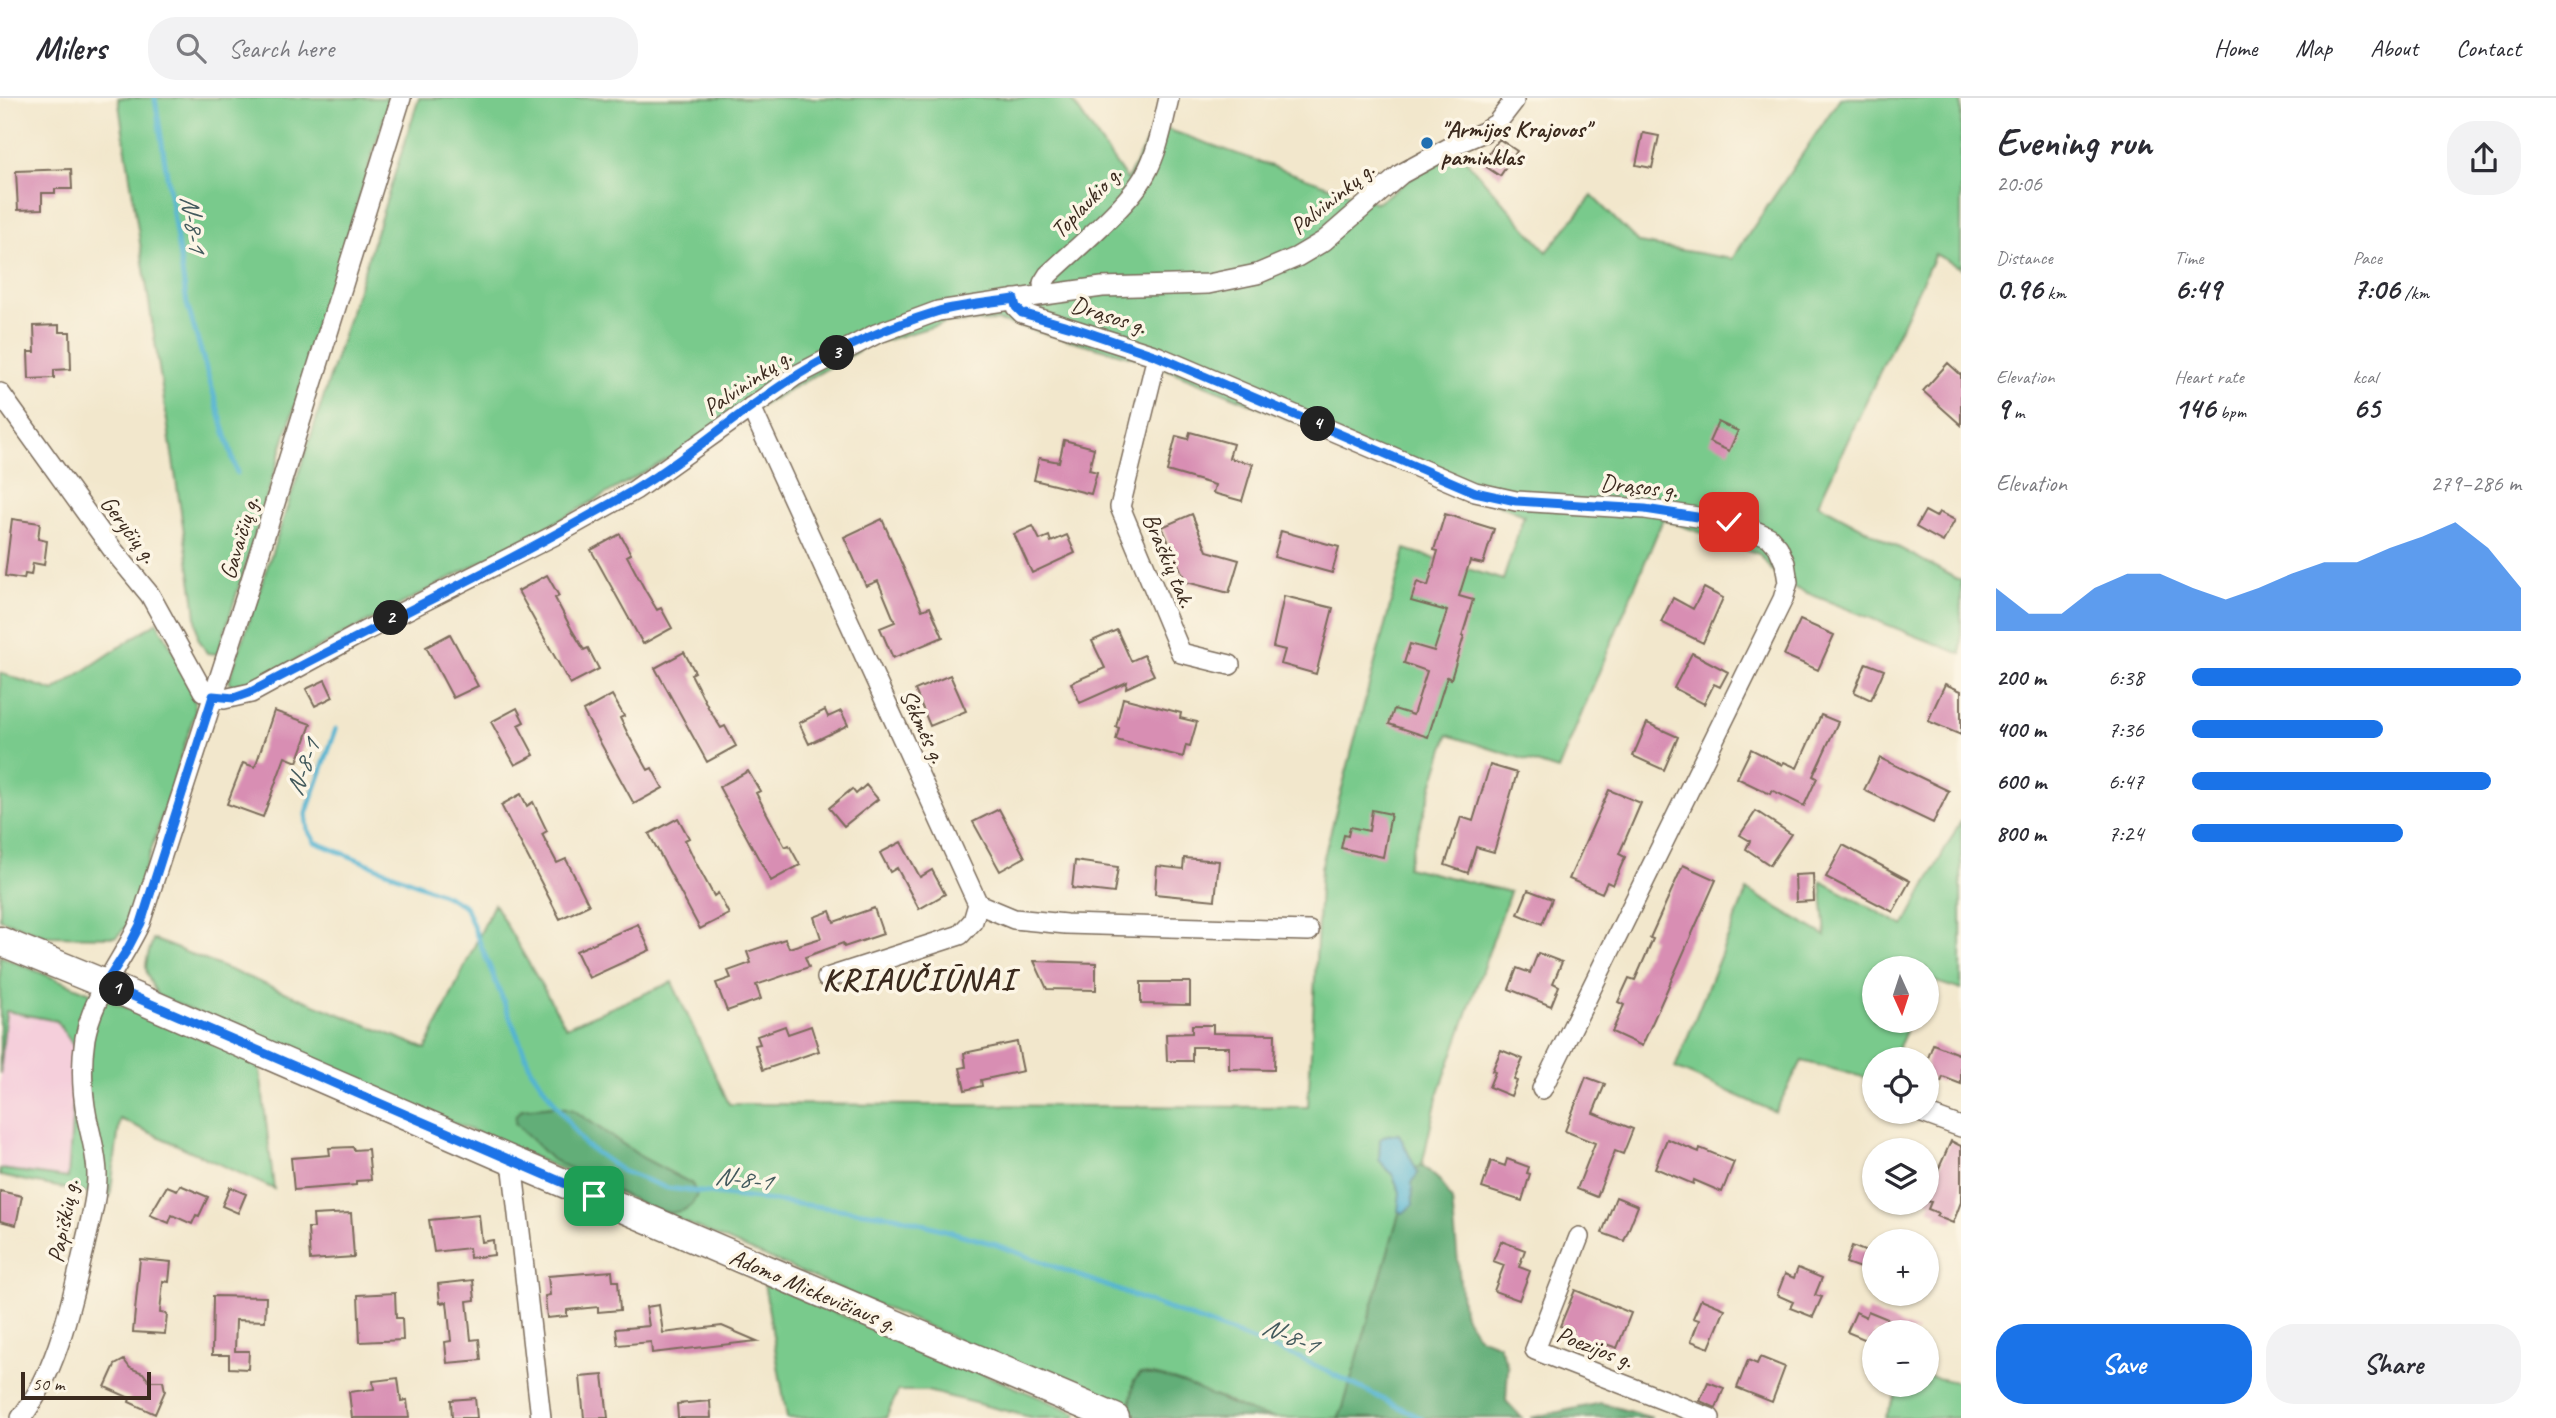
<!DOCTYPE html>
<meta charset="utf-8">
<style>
body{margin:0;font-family:Caveat,sans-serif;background:#f2f2f3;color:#2b2b33;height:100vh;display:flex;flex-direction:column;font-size:26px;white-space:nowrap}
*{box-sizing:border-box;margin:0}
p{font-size:23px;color:#7c7c81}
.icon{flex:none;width:38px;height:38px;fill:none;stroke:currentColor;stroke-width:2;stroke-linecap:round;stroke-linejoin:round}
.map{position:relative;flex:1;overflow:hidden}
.side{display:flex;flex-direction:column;background:#fff;width:595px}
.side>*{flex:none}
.needle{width:46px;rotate:177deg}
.controls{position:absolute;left:1862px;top:858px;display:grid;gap:14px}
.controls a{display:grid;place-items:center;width:77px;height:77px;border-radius:50%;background:#fff;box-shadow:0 2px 5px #0004;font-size:35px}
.scale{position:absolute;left:21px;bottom:18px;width:130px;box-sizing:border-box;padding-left:7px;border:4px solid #3b2a1e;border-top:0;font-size:19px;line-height:24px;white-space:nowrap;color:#3b2a1e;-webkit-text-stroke:5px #fcf5e5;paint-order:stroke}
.pin{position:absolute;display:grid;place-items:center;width:60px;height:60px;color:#fff;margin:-30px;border-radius:14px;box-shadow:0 4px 10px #0006}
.km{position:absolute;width:35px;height:35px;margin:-18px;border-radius:50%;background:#222;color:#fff;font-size:19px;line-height:35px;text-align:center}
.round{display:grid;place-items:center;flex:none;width:74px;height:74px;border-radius:28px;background:#f2f2f3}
.summary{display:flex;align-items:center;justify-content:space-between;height:119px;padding:0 35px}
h1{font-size:38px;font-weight:700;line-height:52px}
.metrics{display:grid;grid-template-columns:repeat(3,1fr);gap:10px;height:119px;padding:7px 35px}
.metrics div{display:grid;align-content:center}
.metrics b{font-size:30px;font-weight:700}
.metrics small{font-size:19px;font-weight:400}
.metrics p{font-size:19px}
.chart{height:196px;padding:14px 35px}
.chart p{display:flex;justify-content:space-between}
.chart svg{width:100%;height:126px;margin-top:7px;fill:#1a73e8;opacity:.7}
.button{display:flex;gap:14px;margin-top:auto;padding:14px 35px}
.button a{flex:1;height:80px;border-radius:28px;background:#1a73e8;color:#fff;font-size:28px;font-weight:700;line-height:80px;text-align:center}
.button a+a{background:#f2f2f3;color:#2b2b33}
ul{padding:0 35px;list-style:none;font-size:23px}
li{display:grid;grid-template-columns:112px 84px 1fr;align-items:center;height:52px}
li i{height:18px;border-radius:9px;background:#1a73e8}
header{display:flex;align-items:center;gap:42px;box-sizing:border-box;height:98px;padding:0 35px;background:#fff;border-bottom:2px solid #e1e1e2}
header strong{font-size:33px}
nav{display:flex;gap:38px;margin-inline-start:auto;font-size:24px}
.search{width:490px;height:63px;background:#f2f2f3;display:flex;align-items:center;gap:18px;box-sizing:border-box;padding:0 24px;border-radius:28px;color:#7c7c81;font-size:26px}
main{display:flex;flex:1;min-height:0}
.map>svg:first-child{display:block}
</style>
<header>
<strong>Milers</strong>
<div class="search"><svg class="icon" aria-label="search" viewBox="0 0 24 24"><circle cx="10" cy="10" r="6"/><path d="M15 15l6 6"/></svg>Search here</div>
<nav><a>Home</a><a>Map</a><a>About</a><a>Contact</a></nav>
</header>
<main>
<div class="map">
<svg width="1961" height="1320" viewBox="0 0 1961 1320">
<rect width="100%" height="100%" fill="#fcf5e5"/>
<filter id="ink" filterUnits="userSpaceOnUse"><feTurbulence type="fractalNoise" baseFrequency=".0143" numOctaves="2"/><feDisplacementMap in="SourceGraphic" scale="14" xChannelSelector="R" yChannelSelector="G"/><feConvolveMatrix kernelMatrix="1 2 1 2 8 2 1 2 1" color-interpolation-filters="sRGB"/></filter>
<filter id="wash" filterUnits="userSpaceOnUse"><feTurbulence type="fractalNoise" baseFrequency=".00686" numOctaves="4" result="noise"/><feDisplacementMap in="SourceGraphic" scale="28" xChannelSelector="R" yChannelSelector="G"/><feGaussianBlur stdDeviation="1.57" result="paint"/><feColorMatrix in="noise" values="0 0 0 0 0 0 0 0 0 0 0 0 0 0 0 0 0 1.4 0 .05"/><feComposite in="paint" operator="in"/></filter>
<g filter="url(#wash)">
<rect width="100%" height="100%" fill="#f2e7cc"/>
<!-- built -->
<path fill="#f5cfdb" d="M6 913 57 923 77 953 68 1081 0 1071V976Z"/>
<!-- green -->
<path fill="#79ca8c" stroke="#5a7a55" stroke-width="2" fill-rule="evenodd" d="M118 0H390L218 556 207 555 198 540 194 500Z
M419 0H1070L1127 82 1155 27 1377 105 1413 79 1458 53 1547 154 1592 98 1639 145 1732 161 1840 0H1961V170L1935 156 1818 406 1961 483V556L1782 485 1759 456 1663 421 1558 672 1448 637 1407 769 1510 794 1437 1000 1422 1067 1411 1075 1343 1310 1338 1320H1273L1256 1317 1222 1301 1154 1277 1140 1276 1134 1283 1129 1315 158 898C142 871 144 870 153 841L426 951 494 806 566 929 672 884 729 1006 1308 1009 1321 770 1405 451 1503 482 1524 417 1144 262 998 223 945 225 867 248 558 423 243 590 232 589 229 583 312 335ZM556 1008 573 1012 643 1060 692 1086 523 1011Z
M157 524C170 549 198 587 195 614L127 828 116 839 45 838 0 821V575L54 593Z
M1961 722V892L1927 881V870H1874V922H1910L1894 961H1874V982L1802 963 1775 1014 1675 970 1747 792 1826 838 1821 783 1904 828Z
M0 858 259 964 274 1091 120 1021 110 1099 0 1078V1071L68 1080 77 953 57 923 6 913 0 976Z
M764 1185 1077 1315 1075 1320H1034L927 1293H898L886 1320H787Z
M1927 1278 1961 1285V1320H1885L1901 1286H1927Z"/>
<!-- forest -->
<path fill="#62ae78" stroke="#4e6c4b" stroke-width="2" d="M556 1008 573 1012 643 1060 692 1086 697 1097 692 1106 684 1112 671 1115 650 1110 551 1061 515 1025 516 1017 523 1011Z
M1422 1067 1441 1084 1452 1103 1463 1214 1477 1238 1499 1247 1508 1269 1506 1303 1522 1320H1338L1343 1310 1411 1074Z
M1140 1276C1187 1278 1228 1311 1273 1320H1141L1129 1315 1134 1283Z
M1601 1305 1652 1320H1530Z"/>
<!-- water -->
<path fill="#52b4d1" stroke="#466f78" stroke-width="2" d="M1399 1036 1418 1075 1412 1085 1413 1107 1403 1115 1398 1113 1400 1094 1392 1076 1379 1062 1380 1041 1387 1037Z"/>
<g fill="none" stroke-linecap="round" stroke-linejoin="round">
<!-- stream -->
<path stroke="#52b4d1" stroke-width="5" d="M155 0 187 206 237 375
M336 631 306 716 308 732 315 744 445 797 465 808 531 971 584 1046 622 1073 667 1090 895 1118 994 1146 1300 1260 1421 1320"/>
</g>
<g id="blocks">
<!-- building -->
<path fill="#d88eb3" d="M1643 35 1659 38 1652 70 1636 67Z
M1499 41 1517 53 1500 78 1482 66Z
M71 71 72 91H55V95H42V111L18 112 16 73Z
M59 227V234H70L71 271 54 272V280L29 281 28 254H35L34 228Z
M1948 265 1961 277V327L1923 293Z
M1718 324 1738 333 1729 353 1709 344Z
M1190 334 1233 346 1229 360 1253 366 1242 403 1213 395 1215 387 1167 373 1176 338 1188 341Z
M1064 342 1094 350 1089 372 1097 374 1091 396 1034 382 1039 360 1059 364Z
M1925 413 1936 419 1939 414 1955 422 1943 444 1916 429Z
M1192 416 1207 453 1239 462 1229 495 1186 484 1162 429Z
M1445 416 1494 431 1483 466 1470 463 1459 498 1473 502 1462 538H1464L1451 581 1447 579 1428 639 1389 626 1394 611 1413 617 1427 573 1404 565 1410 546 1434 553 1447 513 1411 503 1417 484 1428 488 1438 453 1434 452Z
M12 421 40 425 38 441 47 443 44 467 33 465 31 477 25 476 24 481 5 478Z
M882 421 922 512 930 509 943 539 893 560 880 530 895 524 878 483 866 488 844 439Z
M1033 428 1040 442 1049 438 1051 444 1067 437 1075 455 1032 475 1014 436Z
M1281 433 1339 449 1332 475 1274 459Z
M620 436 631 456 627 458 645 492 657 512 661 510 672 530 643 546 591 452Z
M547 477 559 498 555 500 572 532 584 552 588 550 599 571 570 586 518 493Z
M1704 490 1723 500 1703 545 1661 524 1673 500 1693 511Z
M1284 498 1333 510 1316 576 1281 566 1285 552 1273 549Z
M1800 522 1834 537 1818 572 1784 557Z
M1117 532 1131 563 1144 557 1154 577 1126 590 1127 584 1080 605 1071 585 1105 570 1092 543Z
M450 536 478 588 453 600 426 549Z
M684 554 695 574 691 576 709 611 721 630 725 628 736 648 707 664 655 570Z
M1692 555 1728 574 1720 589 1714 586 1704 606 1674 590Z
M1866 565 1884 572 1871 602 1854 594Z
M950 577 966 613 930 628 915 592Z
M325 582 333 599 315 608 306 591Z
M1945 586 1961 593V637L1928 623Z
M612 597 624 618 620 620 630 640 648 672 652 670 663 690 634 706 583 613Z
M1123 600 1181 615 1180 620 1197 624 1190 648 1186 647 1183 659 1116 642 1119 630 1116 629Z
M517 610 524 624 518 627 534 657 515 667 491 624Z
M825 612 828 619 841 613 848 627 809 646 799 625Z
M274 613 311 626 297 664 285 659 263 719 227 706 243 665 255 669Z
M1821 617 1838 624 1813 678 1817 680 1804 708 1772 692 1770 696 1737 680 1751 651 1782 667 1784 664 1797 670Z
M1647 625 1678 639 1664 672 1633 658Z
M1880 660 1949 693 1933 725 1864 692Z
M1490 667 1517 675 1494 754 1476 749 1468 775 1445 767 1461 719 1473 723Z
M748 673 760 693 756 695 773 727 785 749 789 747 800 767 771 783 719 689Z
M866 687 878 701 844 728 829 710 852 691 856 696Z
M1609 692 1641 705 1619 756 1625 759 1613 787 1607 784 1602 795 1569 781Z
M521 696 527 708 533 704 547 733 542 736 557 765 566 761 589 807 560 821 501 707Z
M999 711 1025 759 1000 773 973 724Z
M1372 712 1391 716 1383 759 1341 750 1344 737 1348 738 1350 729 1369 733Z
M1756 713 1791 736 1770 767 1746 751 1750 743 1740 737Z
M678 720 689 740 685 742 695 763 714 798 718 795 729 816 700 831 649 736Z
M901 744 920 779 932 772 945 796 919 811 897 770 890 774 880 755Z
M1843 747 1910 783 1893 814 1826 779Z
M1184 760 1219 763 1215 802 1155 796 1157 768 1183 771Z
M1075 763 1118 769 1114 795 1072 790Z
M1683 767 1716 782 1642 948 1612 934 1624 907 1618 904 1629 880 1635 882 1653 841 1650 840Z
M1813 776 1814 803 1796 804 1795 777Z
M1528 792 1552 801 1542 826 1518 816Z
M874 810 883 836 844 849 843 845 805 859 809 869 756 887 761 901 727 913 716 885 731 880 728 873 751 865 747 854 785 841 789 850 821 840 814 819 830 813 834 824Z
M638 826 650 852 589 880 576 853Z
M1538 855 1562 864 1553 885 1559 888 1551 908 1509 891 1517 870 1530 875Z
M1034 863 1096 865V892L1047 891Z
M1141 884H1190V907L1141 906Z
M1192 927H1213V935L1275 936 1274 972 1229 971V949H1192V963H1167L1166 936 1192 935Z
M785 928 788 936 811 928 819 953 763 972 755 947 760 946 757 938Z
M1017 944 1023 973 981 982 982 988 965 992 960 970 966 969 964 955Z
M1933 946 1961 957V986L1943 979 1941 984 1927 978V963Z
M1501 952 1523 961 1514 982 1517 983 1511 998 1489 989 1495 974 1492 973Z
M1586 979 1605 986 1593 1015 1633 1031 1623 1056 1615 1053 1597 1099 1577 1091 1595 1045 1565 1033Z
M1667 1041 1699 1054 1700 1050 1734 1064 1722 1094 1694 1082 1693 1086 1655 1070Z
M1951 1043 1961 1048V1104L1953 1125 1936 1118 1938 1115 1928 1111 1931 1104 1927 1103V1075L1935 1079Z
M353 1049 354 1052 368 1051 371 1082 356 1083V1087L294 1092 291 1060 330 1057 329 1050Z
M1507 1061 1529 1069 1527 1075 1530 1076 1522 1103 1482 1090 1491 1063 1505 1068Z
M180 1087 208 1099 199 1118 196 1117 192 1126 172 1117 169 1125 150 1117 167 1088 177 1092Z
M230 1089 246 1096 238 1115 222 1108Z
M0 1093 22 1098 16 1127 0 1123Z
M1616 1099 1638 1108 1624 1143 1602 1135Z
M351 1115 354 1159 310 1162 308 1130H314L313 1117Z
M479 1117 482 1144 493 1142 494 1157 470 1160 469 1150 434 1154 429 1122Z
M1501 1143 1525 1152 1519 1169 1530 1173 1519 1202 1494 1193 1504 1167 1493 1163Z
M1852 1148 1867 1154 1860 1170 1846 1165Z
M140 1161 171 1164 169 1184 163 1183 160 1215 167 1216 165 1236 133 1234Z
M1798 1170 1822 1180 1815 1197 1822 1199 1813 1219 1790 1210 1793 1204 1777 1197 1785 1176 1794 1180Z
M612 1173 613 1183H618L620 1212 598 1214V1209L567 1212V1218L547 1220 545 1198 550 1197 548 1178Z
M473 1182 475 1202 467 1203 471 1242 479 1241 481 1262 447 1265 445 1244 451 1243 447 1204 440 1205 438 1186Z
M1575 1192 1631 1215 1617 1250 1603 1245 1600 1250 1571 1239 1573 1232 1560 1228Z
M395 1195 396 1220H402L403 1242 360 1244 358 1197Z
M213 1198 266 1199 265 1223 236 1222 235 1253H249L248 1271 229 1270V1257H212Z
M1701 1201 1725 1211 1709 1250 1691 1243 1699 1222 1693 1220Z
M659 1207 663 1235 722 1228 757 1243 652 1255 651 1244 618 1247 616 1231 649 1228 646 1209Z
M1868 1213 1917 1233V1234H1874V1245L1847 1234 1856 1214 1866 1219Z
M1760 1259 1785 1269 1772 1304 1737 1290 1748 1262 1757 1266Z
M124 1262 130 1270 143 1275 149 1283H163L165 1293 155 1316 129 1304 130 1300 105 1289 115 1267Z
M603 1277 608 1320H584L580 1279Z
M398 1280 401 1303 407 1302 409 1320H352L349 1294 374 1291 373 1283Z
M1708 1284 1724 1290 1716 1310 1700 1303Z
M475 1300 477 1320H452L451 1302Z
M710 1303 711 1320H678L677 1306Z"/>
</g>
</g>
<g filter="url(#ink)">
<use href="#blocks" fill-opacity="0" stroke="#7b6c5b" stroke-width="2"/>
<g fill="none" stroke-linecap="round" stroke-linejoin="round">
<defs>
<path id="street" d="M1044 197 1043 185 1048 177C1074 152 1128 108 1145 77 1158 54 1163 25 1169 0
M1014 201 1016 209 1022 215 1157 258 1475 394 1516 403 1645 411 1737 425 1769 439 1778 449 1785 465 1788 484 1783 501 1542 991
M1157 258 1120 409 1181 555 1230 567
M0 295 113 452 150 497 203 593 213 599 224 601 251 595 363 534 555 437 635 392 795 278 876 236 938 213 1044 197 1102 189 1208 186 1257 176 1297 159 1324 143 1401 76 1458 45 1484 34 1497 25 1514 3 1511 0
M751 309 978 806 973 823 960 837 827 880
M978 806 1014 821 1066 826 1309 833
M1917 1013 1961 1029
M512 1063 541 1320
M1579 1139 1535 1252 1710 1320
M21 1320C58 1272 70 1208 84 1151 89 1127 97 1102 97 1077 97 1058 91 1039 87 1020 82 994 81 966 85 940 93 897 122 863 140 825L246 498 401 0"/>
<path id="secondary" d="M0 843 105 886 512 1063 1115 1320"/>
</defs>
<!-- street casing -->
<use href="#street" stroke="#7b6c5b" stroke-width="22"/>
<!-- secondary casing -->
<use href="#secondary" stroke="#7b6c5b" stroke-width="31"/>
<!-- street -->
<use href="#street" stroke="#fff" stroke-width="19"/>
<!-- secondary -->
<use href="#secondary" stroke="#fff" stroke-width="28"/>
</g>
</g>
<g fill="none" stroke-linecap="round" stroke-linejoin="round" filter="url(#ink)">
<defs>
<path id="route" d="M594 1098 105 886 127 852 141 825 213 598 234 600 251 594C377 527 507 466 631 394 689 360 739 313 796 278 839 251 887 229 936 214 960 207 989 205 1014 201L1016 209 1022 215 1075 230 1157 258 1475 394 1516 403 1645 411 1729 424"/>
</defs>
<!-- route casing -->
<use href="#route" stroke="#fff" stroke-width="14"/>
<!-- route -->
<use href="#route" stroke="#1a73e8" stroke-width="9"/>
</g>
<!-- markers -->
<circle fill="#1f6fb2" stroke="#fcf5e5" stroke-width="2.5" cx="1427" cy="45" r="7"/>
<g text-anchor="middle" stroke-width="7" stroke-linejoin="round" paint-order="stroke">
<!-- poi labels -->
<g font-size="24" font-weight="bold" fill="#3b2a1e" stroke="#fcf5e5" text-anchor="start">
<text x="1441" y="39">"Armijos Krajovos"<tspan x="1441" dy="28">paminklas</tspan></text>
</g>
<!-- street labels -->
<g font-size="24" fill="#3b2a1e" stroke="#fcf5e5">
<text transform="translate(1332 100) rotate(-39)" y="8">Palvininkų g.</text>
<text transform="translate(1086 104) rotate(-46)" y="8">Toplaukio g.</text>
<text transform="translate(1109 217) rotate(18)" y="8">Drąsos g.</text>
<text transform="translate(747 284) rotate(-34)" y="8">Palvininkų g.</text>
<text transform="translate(1639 388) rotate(6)" y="8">Drąsos g.</text>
<text transform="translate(129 431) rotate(53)" y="8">Geryčių g.</text>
<text transform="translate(239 440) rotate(-73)" y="8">Gavaičių g.</text>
<text transform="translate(1169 462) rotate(67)" y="8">Braškių tak.</text>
<text transform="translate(923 628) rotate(65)" y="8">Sėkmės g.</text>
<text transform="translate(63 1123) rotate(-79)" y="8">Papiškių g.</text>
<text transform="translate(813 1192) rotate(23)" y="8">Adomo Mickevičiaus g.</text>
<text transform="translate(1595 1249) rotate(21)" y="8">Poezijos g.</text>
</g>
<!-- water labels -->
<g font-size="26" font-style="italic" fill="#435a5d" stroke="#fcf5e5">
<text transform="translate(194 125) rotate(81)" y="9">N-8-1</text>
<text transform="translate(302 670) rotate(-70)" y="9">N-8-1</text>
<text transform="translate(743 1080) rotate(7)" y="9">N-8-1</text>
<text transform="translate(1290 1237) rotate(22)" y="9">N-8-1</text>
</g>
<!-- district labels -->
<g font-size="32" font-weight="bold" letter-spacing="2" fill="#3b2a1e" stroke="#fcf5e5">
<text x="919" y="892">KRIAUČIŪNAI</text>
</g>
</g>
</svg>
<div class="controls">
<a><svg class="needle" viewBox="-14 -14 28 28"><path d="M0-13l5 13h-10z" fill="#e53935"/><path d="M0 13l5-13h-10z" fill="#7c7c81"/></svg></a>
<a><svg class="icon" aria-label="locate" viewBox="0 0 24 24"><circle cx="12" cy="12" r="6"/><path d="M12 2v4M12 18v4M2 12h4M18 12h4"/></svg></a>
<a><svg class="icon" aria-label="layers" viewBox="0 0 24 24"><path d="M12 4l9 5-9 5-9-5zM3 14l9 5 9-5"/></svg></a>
<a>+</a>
<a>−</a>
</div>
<div class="scale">50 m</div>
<div class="pin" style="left:594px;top:1098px;background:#1e9e55"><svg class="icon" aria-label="arrive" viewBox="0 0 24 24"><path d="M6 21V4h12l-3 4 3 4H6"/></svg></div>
<div class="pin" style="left:1729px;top:424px;background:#d93025"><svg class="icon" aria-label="check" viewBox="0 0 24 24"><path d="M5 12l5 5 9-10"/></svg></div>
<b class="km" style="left:117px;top:891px">1</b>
<b class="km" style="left:391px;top:520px">2</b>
<b class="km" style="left:837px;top:255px">3</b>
<b class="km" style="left:1318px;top:326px">4</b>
</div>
<section class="side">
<div class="summary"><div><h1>Evening run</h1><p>20:06</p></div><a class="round"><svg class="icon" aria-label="share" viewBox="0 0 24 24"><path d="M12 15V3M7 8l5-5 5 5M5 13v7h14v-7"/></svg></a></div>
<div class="metrics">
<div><p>Distance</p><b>0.96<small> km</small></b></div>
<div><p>Time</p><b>6:49</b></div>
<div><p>Pace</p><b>7:06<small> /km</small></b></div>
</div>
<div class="metrics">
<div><p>Elevation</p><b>9<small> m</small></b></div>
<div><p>Heart rate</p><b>146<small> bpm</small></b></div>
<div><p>kcal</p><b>65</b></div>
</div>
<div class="chart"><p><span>Elevation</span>279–286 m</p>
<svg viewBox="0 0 160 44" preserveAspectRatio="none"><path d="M0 44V29L10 38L20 38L30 29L40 24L50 24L60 29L70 33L80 29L90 24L100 20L110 20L120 15L130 11L140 6L150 15L160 29V44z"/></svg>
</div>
<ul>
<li><b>200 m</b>6:38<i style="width:100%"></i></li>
<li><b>400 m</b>7:36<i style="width:58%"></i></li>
<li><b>600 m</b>6:47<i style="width:91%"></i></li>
<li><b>800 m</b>7:24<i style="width:64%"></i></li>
</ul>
<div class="button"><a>Save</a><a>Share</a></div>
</section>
</main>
